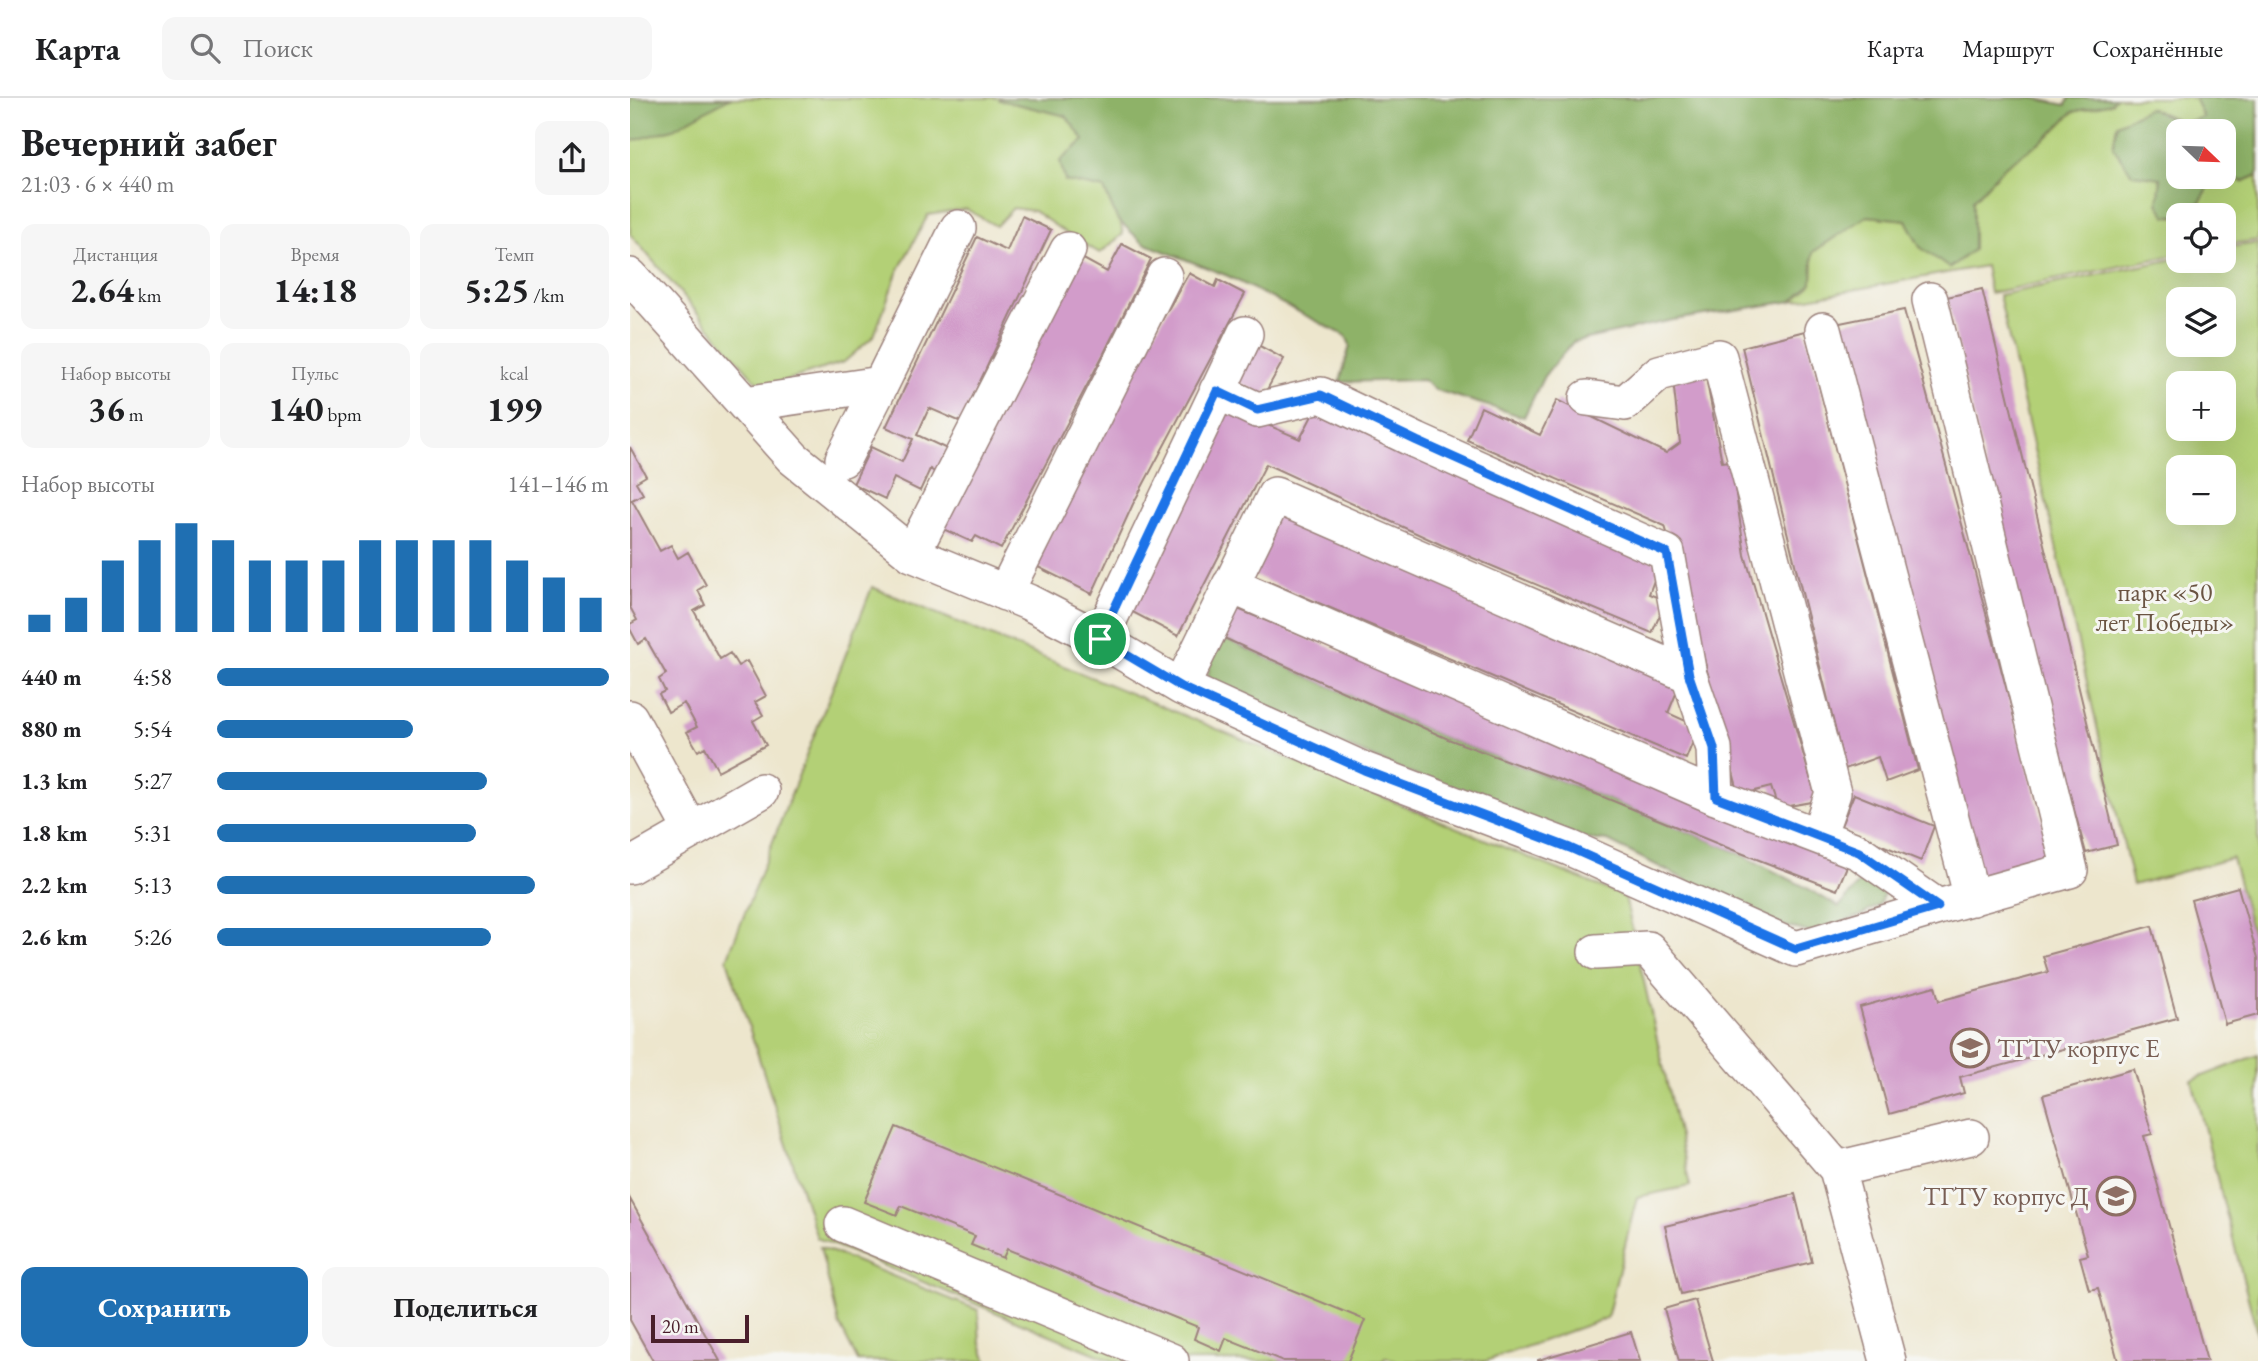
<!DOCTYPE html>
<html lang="ru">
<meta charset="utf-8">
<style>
body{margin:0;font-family:"EB Garamond",serif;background:#f6f6f6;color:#202124;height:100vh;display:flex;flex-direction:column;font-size:26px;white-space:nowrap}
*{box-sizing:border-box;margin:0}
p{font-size:23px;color:#757577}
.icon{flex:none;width:38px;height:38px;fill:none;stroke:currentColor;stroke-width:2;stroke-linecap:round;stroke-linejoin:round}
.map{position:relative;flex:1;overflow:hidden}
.sheet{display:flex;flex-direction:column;background:#fff;width:630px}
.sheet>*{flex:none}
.needle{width:46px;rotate:113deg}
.buttons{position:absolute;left:1536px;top:21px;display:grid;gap:14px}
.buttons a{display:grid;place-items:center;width:70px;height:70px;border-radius:14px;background:#fff;box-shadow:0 7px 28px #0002;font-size:35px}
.scale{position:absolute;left:21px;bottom:18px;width:98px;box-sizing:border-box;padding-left:7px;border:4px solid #4a1f2b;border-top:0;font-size:19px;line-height:24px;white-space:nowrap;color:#4a1f2b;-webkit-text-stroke:5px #f6f6f2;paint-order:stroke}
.pin{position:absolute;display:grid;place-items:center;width:60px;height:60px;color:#fff;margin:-30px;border:4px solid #fff;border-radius:50%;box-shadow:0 2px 7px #0007}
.round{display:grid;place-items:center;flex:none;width:74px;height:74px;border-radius:14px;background:#f6f6f6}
.summary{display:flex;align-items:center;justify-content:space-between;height:119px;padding:0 21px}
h1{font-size:38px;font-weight:700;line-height:52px}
.metrics{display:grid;grid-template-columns:repeat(3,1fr);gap:10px;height:119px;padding:7px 21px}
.metrics div{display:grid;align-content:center;border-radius:14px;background:#f6f6f6;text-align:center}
.metrics b{font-size:35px;font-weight:700}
.metrics small{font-size:19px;font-weight:400}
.metrics p{font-size:19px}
.chart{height:196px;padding:14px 21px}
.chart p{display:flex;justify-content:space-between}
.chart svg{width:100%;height:126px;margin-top:7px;stroke:#1f6fb2;stroke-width:6}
.button{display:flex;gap:14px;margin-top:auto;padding:14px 21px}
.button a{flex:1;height:80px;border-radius:14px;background:#1f6fb2;color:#fff;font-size:28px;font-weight:700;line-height:80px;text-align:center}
.button a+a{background:#f6f6f6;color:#202124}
ul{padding:0 21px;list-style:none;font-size:23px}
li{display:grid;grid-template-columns:112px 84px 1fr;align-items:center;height:52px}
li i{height:18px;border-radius:9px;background:#1f6fb2}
header{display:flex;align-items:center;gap:42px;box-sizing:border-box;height:98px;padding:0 35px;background:#fff;border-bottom:2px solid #e0e0e0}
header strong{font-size:33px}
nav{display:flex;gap:38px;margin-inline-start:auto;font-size:24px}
.search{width:490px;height:63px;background:#f6f6f6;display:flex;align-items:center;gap:18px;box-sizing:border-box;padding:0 24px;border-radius:14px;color:#757577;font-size:26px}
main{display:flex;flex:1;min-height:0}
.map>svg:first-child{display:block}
</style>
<header>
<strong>Карта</strong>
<div class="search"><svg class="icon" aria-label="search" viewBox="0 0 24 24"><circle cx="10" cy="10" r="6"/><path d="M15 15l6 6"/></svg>Поиск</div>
<nav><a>Карта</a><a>Маршрут</a><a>Сохранённые</a></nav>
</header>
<main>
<section class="sheet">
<div class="summary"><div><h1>Вечерний забег</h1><p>21:03 · 6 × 440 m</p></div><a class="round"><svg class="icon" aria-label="share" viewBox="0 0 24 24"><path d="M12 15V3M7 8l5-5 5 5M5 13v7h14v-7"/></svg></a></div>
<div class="metrics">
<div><p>Дистанция</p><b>2.64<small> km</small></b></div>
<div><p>Время</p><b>14:18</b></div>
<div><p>Темп</p><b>5:25<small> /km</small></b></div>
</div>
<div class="metrics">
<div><p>Набор высоты</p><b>36<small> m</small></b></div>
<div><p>Пульс</p><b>140<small> bpm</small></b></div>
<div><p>kcal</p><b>199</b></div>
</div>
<div class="chart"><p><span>Набор высоты</span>141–146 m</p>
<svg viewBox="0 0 160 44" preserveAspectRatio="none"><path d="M5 44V38M15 44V32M25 44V19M35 44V12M45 44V6M55 44V12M65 44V19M75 44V19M85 44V19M95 44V12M105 44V12M115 44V12M125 44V12M135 44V19M145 44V25M155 44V32"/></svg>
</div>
<ul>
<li><b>440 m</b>4:58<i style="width:100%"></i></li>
<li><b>880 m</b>5:54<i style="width:50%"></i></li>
<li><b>1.3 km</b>5:27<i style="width:69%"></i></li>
<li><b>1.8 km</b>5:31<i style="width:66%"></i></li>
<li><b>2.2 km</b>5:13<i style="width:81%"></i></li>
<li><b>2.6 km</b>5:26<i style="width:70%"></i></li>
</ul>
<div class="button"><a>Сохранить</a><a>Поделиться</a></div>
</section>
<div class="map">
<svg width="1628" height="1263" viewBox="0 0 1628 1263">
<rect width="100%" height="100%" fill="#f6f6f2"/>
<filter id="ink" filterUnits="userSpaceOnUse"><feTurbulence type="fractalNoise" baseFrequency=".0143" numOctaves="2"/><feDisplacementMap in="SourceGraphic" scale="14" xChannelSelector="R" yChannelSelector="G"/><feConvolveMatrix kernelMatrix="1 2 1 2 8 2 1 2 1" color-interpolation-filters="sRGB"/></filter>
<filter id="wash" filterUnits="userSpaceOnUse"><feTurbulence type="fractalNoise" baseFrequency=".00686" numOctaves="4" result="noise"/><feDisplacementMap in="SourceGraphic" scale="28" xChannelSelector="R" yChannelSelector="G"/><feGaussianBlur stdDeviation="1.57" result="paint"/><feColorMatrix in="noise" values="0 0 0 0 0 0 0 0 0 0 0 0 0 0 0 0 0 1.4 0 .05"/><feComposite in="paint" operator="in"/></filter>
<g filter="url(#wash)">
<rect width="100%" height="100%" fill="#ede6cd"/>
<!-- green -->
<path fill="#b3d076" stroke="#7e7850" stroke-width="2" fill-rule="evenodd" d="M64 0H421L472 42 493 136 470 155 443 140 404 113 383 110 366 128 336 111 298 117 267 175 244 238 214 264 138 288 124 281 0 136V42Z
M1486 0H1564L1574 19 1554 25 1519 10 1536 118 1549 119V156L1360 195 1355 168 1162 203 1182 185 1183 154 1237 118 1276 122 1290 149 1343 152V102L1373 70 1421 36 1443 14 1481 5Z
M1594 71 1612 84 1628 77V142L1594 147V117H1562L1577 92 1581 79H1594Z
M1628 145V857L1602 760 1503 787 1369 197 1549 160V163H1594V150ZM1549 201H1594V247H1549ZM1549 285H1594V331H1549ZM1549 369H1594V415H1549Z
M242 489 995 799 1060 1088 1007 1099 977 1220 856 1263H767L756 1259 753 1263H483L187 1140 97 861Z
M1628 957V1239L1562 982Z
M190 1149 348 1212 350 1243 357 1263H228L209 1226Z"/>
<!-- forest -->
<path fill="#8eb267" stroke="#6c6849" stroke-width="2" d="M0 0H99L43 31 0 44Z
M369 0H1403L1436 7 1439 0H1486L1481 5 1443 14 1421 36 1373 70 1343 102V152L1319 170 1290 149 1276 122 1237 118 1183 154 1182 185 1162 203 1043 222 943 244 914 278 894 319 806 292 793 282 710 284 720 247 716 238 598 178 513 145 487 121 474 91 435 83 430 63 454 42 436 18 369 2Z
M1564 0H1628V77L1612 84 1594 71V33H1549V79H1581L1577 92 1562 117 1536 118 1528 105 1531 80 1502 76 1483 49 1487 26 1519 10 1553 25 1573 19Z
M595 541 818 641 956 692 1098 750 1177 790 1209 809 1235 778 1255 793 1249 807 1230 818 1182 835 1140 824 978 743 931 739 577 589C578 570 580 554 595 541Z"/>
<g id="blocks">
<!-- building -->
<path fill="#d29cca" d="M392 118 421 132 331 324 299 310 287 337 317 351 306 375 300 371 290 393 264 380 255 401 223 386 241 349 272 364 283 341 256 329 347 139 377 153Z
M492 146 521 161 473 257 371 451 346 438 342 444 311 430 448 158 477 174Z
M559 175 585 189 588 182 615 196 503 406 462 496 404 467 524 236Z
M1352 191 1487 747 1456 755 1378 471 1317 199Z
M1274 212 1423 763 1349 782 1205 226Z
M1175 233 1288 672 1256 684 1248 659 1215 671 1112 249Z
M626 246 654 261 634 297 606 282Z
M1075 274 1092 364 1101 363 1115 457 1187 703 1148 710 1141 689 1109 697 1064 522 1035 428 837 342 851 309 910 337 927 302 1036 355 1050 345 1043 282Z
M594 308 670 341 687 308 1030 466 1019 496 1036 503 1022 535 812 447 636 366 548 538 495 510Z
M0 349 16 378 6 384 13 396 2 402 30 453 41 447 48 460 58 454 76 487 68 492 75 507 64 513 90 561 100 555 108 568 117 563 136 598 125 604 133 617 123 623 136 647 88 673 75 649 68 653 57 634 67 629 54 605 38 614 29 596 35 593 29 581 36 576 16 541 8 546 0 531V526L7 522 0 509Z
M645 414 1050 586 1038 615 1069 629 1056 661 618 475Z
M598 507 940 649 1220 761 1207 792 1098 750 949 689 818 641 585 536Z
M1224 696 1304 728 1291 763 1210 730Z
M1608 789 1628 860V917L1595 926 1561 802Z
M1522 828 1547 920 1330 979 1334 995 1259 1016 1230 909 1305 888 1309 903 1418 874 1413 858Z
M1503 971 1522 1036 1514 1038 1577 1263H1488L1468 1190 1459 1192 1450 1159 1458 1157 1413 997Z
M266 1029 735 1222 718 1263H653L596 1240 591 1253 564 1241 568 1229 377 1151 373 1160 341 1147 345 1138 271 1108 267 1117 234 1104Z
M1165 1096 1182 1164 1051 1196 1035 1128Z
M0 1101 90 1263H23L0 1222Z
M1065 1202 1083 1263H1049L1034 1211Z
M1001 1234 1010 1263H908V1262Z"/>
</g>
</g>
<g filter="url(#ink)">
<use href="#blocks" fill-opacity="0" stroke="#9c827c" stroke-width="2"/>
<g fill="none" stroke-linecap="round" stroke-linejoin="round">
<defs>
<path id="minor" d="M0 178 163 360 282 456 398 504 470 541 551 589 645 397 1059 577
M1193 232 1342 800
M587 293 627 312 691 297 787 343 1037 455 1059 577 1084 650 1086 699
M957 300 995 305 1029 275 1089 259 1203 695 1188 738
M115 306 251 286 328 130
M213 361 251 286
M282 456 438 152
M600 487 1086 699 1229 754 1308 809 1440 772 1300 202
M375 495 534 178
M470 541 615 236
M551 589 734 672 940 750 1166 851 1308 809
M0 620 61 732
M0 768 131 693
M966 854 1018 851 1207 1071
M213 1126 541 1263
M1258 1263 1207 1071 1341 1039"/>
</defs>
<!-- minor casing -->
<use href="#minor" stroke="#9c827c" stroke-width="38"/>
<!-- minor -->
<use href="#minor" stroke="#fff" stroke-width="35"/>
</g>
</g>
<g fill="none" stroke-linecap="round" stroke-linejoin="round" filter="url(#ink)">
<defs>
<path id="route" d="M587 293 627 312 691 297 787 343 1037 455 1059 577 1084 650 1086 699 1229 754 1308 809 1166 851 940 750 734 672 551 589 470 541Z"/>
</defs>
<!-- route casing -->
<use href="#route" stroke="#fff" stroke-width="14"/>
<!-- route -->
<use href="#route" stroke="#1a73e8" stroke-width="9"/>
</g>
<!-- icons -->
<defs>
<symbol id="university-ring" viewBox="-11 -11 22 22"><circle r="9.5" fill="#f6f6f2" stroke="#8d6e63" stroke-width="1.5"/><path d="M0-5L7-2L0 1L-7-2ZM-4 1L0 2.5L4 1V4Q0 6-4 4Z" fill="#8d6e63"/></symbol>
</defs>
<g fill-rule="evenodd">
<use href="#university-ring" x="1318" y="928" width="44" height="44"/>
<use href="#university-ring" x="1464" y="1076" width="44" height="44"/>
</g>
<g text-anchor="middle" stroke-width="6" stroke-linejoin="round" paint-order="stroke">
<!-- park labels -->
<g font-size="26" fill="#6a5442" stroke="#f6f6f2">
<text x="1535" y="503">парк «50<tspan x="1535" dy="30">лет Победы»</tspan></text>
</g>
<!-- education labels -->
<g font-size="26" fill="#785e54" stroke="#f6f6f2" text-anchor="start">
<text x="1367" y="959">ТГТУ корпус Е</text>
<text x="1459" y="1107" text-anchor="end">ТГТУ корпус Д</text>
</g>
</g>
</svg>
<div class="buttons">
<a><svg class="needle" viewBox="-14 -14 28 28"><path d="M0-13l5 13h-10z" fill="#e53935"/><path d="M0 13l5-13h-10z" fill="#757577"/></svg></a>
<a><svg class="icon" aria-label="locate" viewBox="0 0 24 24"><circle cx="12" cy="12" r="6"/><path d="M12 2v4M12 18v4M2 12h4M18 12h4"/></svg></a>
<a><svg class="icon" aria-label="layers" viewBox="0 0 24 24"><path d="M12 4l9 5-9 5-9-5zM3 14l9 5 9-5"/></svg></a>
<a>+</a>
<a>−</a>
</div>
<div class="scale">20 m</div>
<div class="pin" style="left:470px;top:541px;background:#1e9e55"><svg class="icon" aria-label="arrive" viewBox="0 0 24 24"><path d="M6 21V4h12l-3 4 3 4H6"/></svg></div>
</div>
</main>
